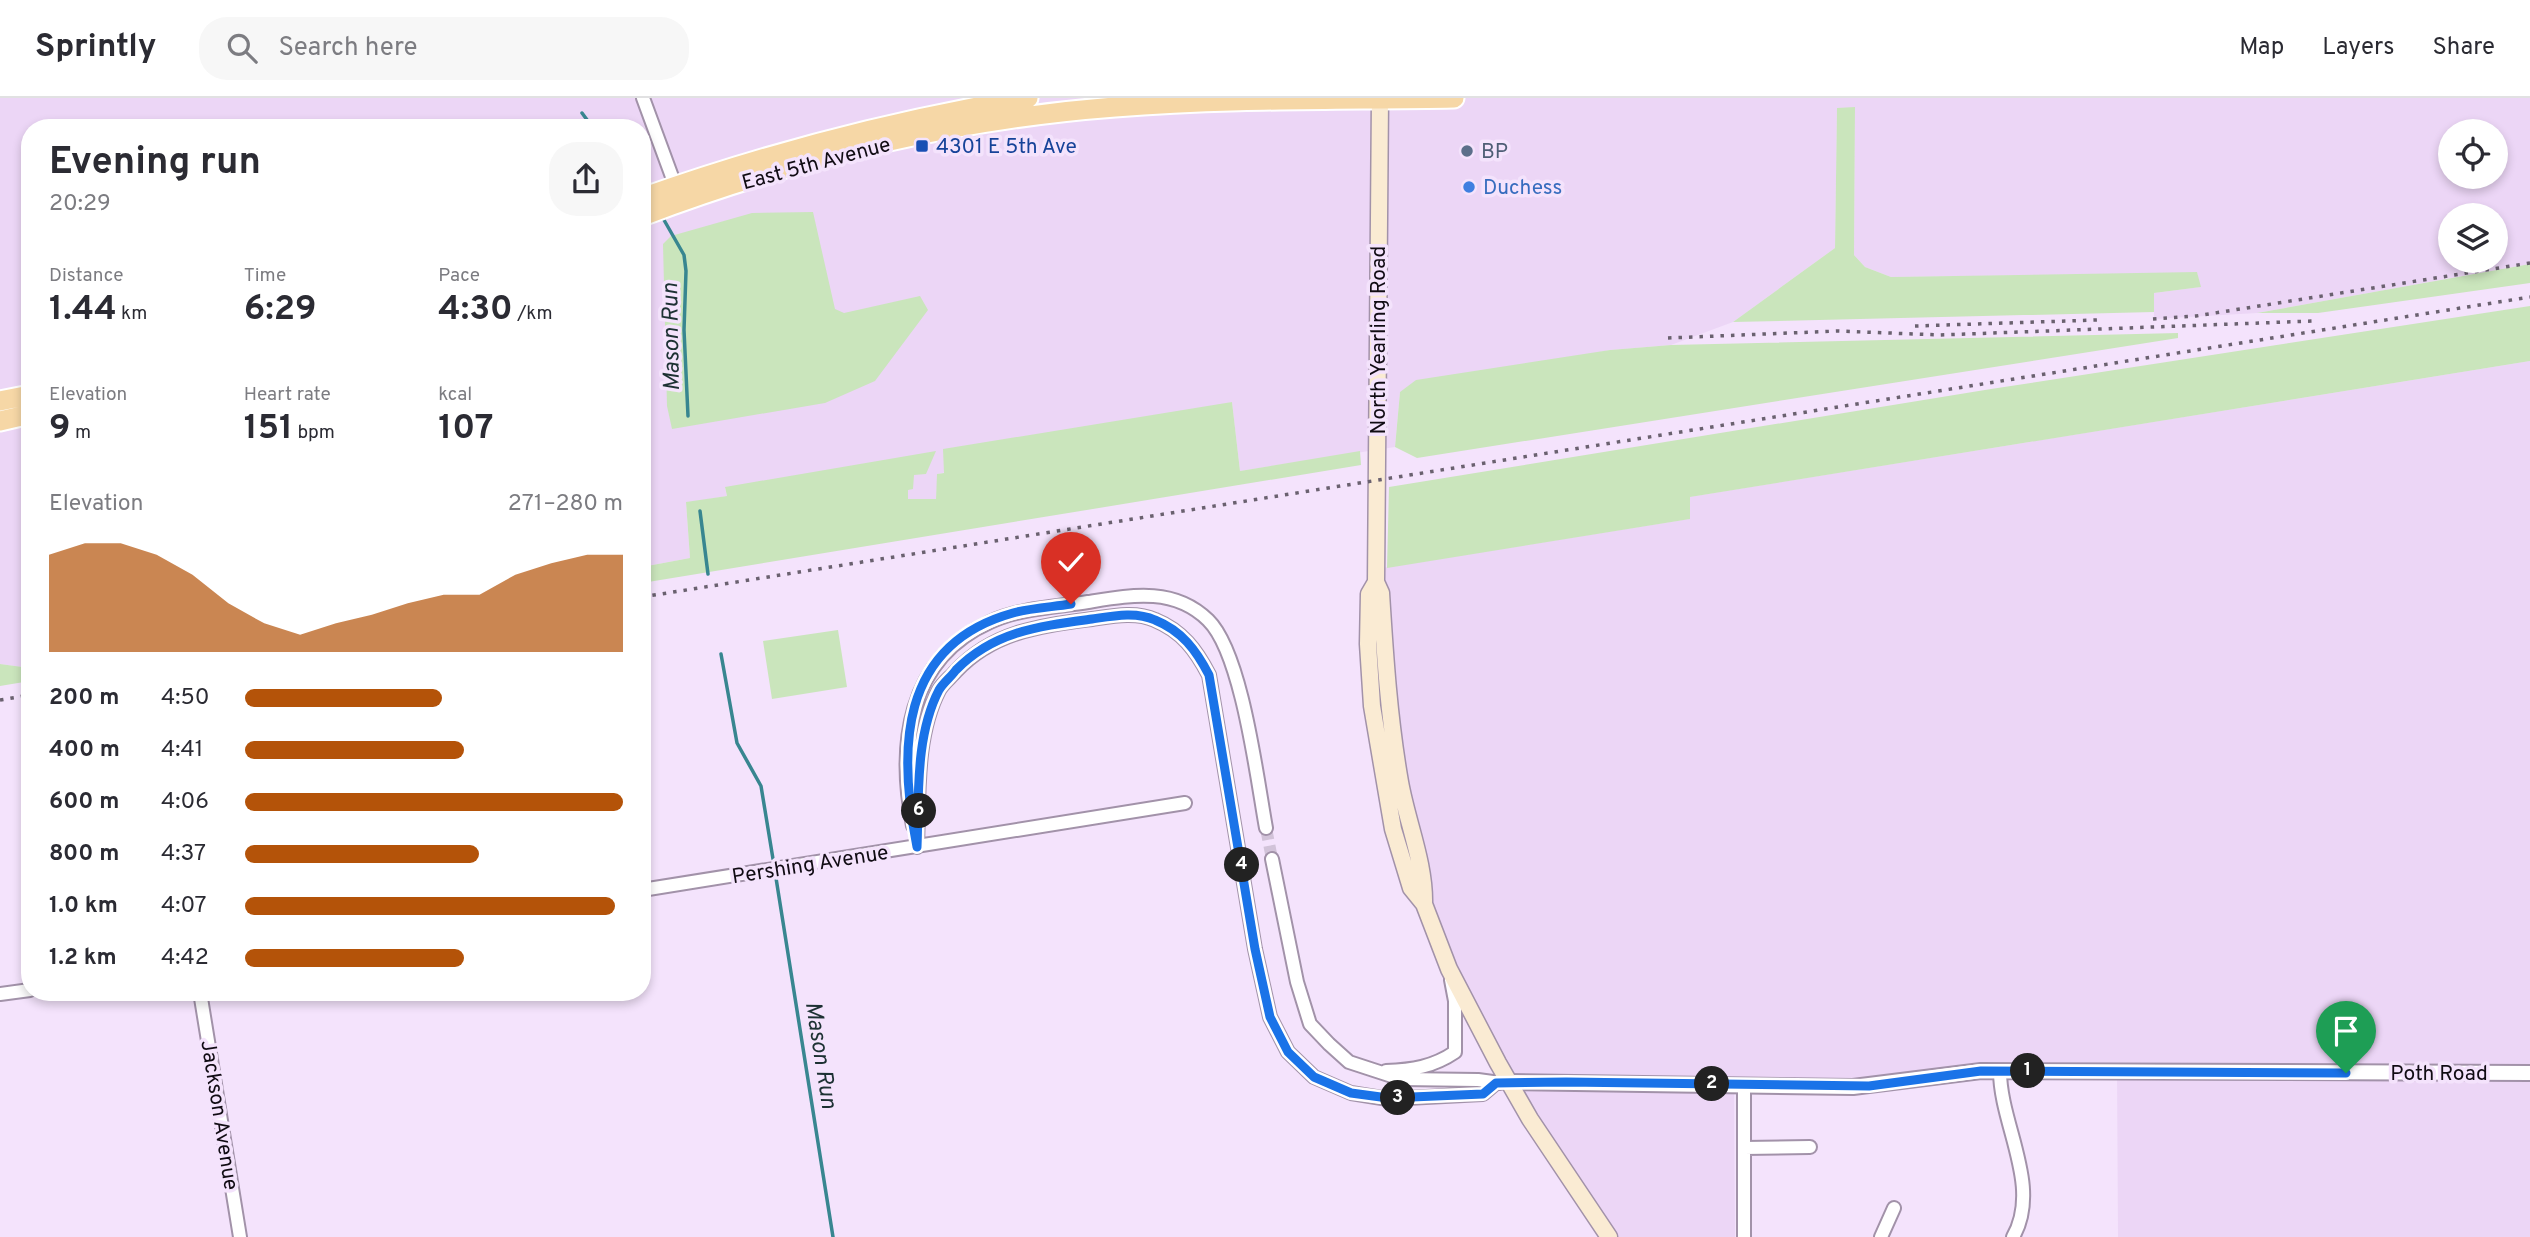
<!DOCTYPE html>
<meta charset="utf-8">
<style>
body{margin:0;font-family:Overpass,sans-serif;background:#f7f7f7;color:#2b2b33;height:100vh;display:flex;flex-direction:column;font-size:26px;white-space:nowrap}
*{box-sizing:border-box;margin:0}
p{font-size:23px;color:#7c7c81}
.icon{flex:none;width:38px;height:38px;fill:none;stroke:currentColor;stroke-width:2;stroke-linecap:round;stroke-linejoin:round}
.map{position:relative;flex:1;overflow:hidden}
.sheet{position:absolute;left:21px;top:21px;width:630px;height:882px;display:flex;flex-direction:column;background:#fff;border-radius:28px;box-shadow:0 4px 10px #0003}
.sheet>*{flex:none}
.fabs{position:absolute;left:2438px;top:21px;display:grid;gap:14px}
.fabs a{display:grid;place-items:center;width:70px;height:70px;border-radius:50%;background:#fff;box-shadow:0 4px 10px #0003;font-size:35px}
.pin{position:absolute;display:grid;place-items:center;width:60px;height:60px;color:#fff;margin:-72px -30px;border-radius:50% 50% 50% 0;rotate:-45deg;box-shadow:0 0 7px #0007}
.pin .icon{rotate:45deg}
.km{position:absolute;width:35px;height:35px;margin:-18px;border-radius:50%;background:#222;color:#fff;font-size:19px;line-height:35px;text-align:center}
.round{display:grid;place-items:center;flex:none;width:74px;height:74px;border-radius:28px;background:#f7f7f7}
.head{display:flex;align-items:center;justify-content:space-between;height:119px;padding:0 28px}
h1{font-size:38px;font-weight:700;line-height:52px}
.figures{display:grid;grid-template-columns:repeat(3,1fr);gap:10px;height:119px;padding:7px 28px}
.figures div{display:grid;align-content:center}
.figures b{font-size:35px;font-weight:700}
.figures small{font-size:19px;font-weight:400}
.figures p{font-size:19px}
.chart{height:196px;padding:14px 28px}
.chart p{display:flex;justify-content:space-between}
.chart svg{width:100%;height:126px;margin-top:7px;fill:#b45309;opacity:.7}
ul{padding:0 28px;list-style:none;font-size:23px}
li{display:grid;grid-template-columns:112px 84px 1fr;align-items:center;height:52px}
li i{height:18px;border-radius:9px;background:#b45309}
header{display:flex;align-items:center;gap:42px;box-sizing:border-box;height:98px;padding:0 35px;background:#fff;border-bottom:2px solid #e1e1e2}
header strong{font-size:33px}
nav{display:flex;gap:38px;margin-inline-start:auto;font-size:24px}
.search{width:490px;height:63px;background:#f7f7f7;display:flex;align-items:center;gap:18px;box-sizing:border-box;padding:0 24px;border-radius:28px;color:#7c7c81;font-size:26px}
.map>svg:first-child{display:block}
</style>
<header>
<strong>Sprintly</strong>
<div class="search"><svg class="icon" aria-label="search" viewBox="0 0 24 24"><circle cx="10" cy="10" r="6"/><path d="M15 15l6 6"/></svg>Search here</div>
<nav><a>Map</a><a>Layers</a><a>Share</a></nav>
</header>
<div class="map">
<svg width="2530" height="1139" viewBox="0 0 2530 1139">
<rect width="100%" height="100%" fill="#f4e3fc"/>
<!-- built -->
<path fill="#ecd6f6" fill-rule="evenodd" d="M0 0H2530V166L2257 215 2154 221V195L2200 189 2197 175 1891 179 1865 169 1854 157 1855 10 1837 11 1835 150 1733 224 1671 247 1610 252 1400 294 1395 349 1240 373 1232 304 938 376 936 401H908V392L725 390 727 398 686 405 690 460 642 469V30H30V570L0 566ZM2450 33H2496V79H2450ZM2450 117H2496V163H2450Z
M2530 263V1139H2118L2117 971 1896 984 1734 988 1735 1139H1608L1495 963 1433 815 1392 697 1379 608 1376 471 1689 421V399Z"/>
<!-- green -->
<path fill="#cae5bc" d="M1855 9 1854 157 1865 169 1891 179 2197 174 2201 189 2154 195V214L1733 224 1835 150 1837 10Z
M813 114 835 211 844 215 920 198 928 212 875 283 825 305 672 331 667 308 663 146 671 138 752 115Z
M2530 166V185L2318 215H2257Z
M2530 208V263L1690 399V421L1387 470 1389 389 1991 291Z
M2178 235V240L1417 360 1395 349 1400 294 1416 282 1610 252 1671 247Z
M1232 304 1240 373 1360 353 1361 367 642 485V469L690 460 686 404 727 398 725 389 936 353 926 376 914 377 913 391 908 392V401H936L937 376 944 375 943 351Z
M838 532 847 589 772 601 763 543Z
M0 566 30 570V583L0 588Z"/>
<g fill="none" stroke-linecap="round" stroke-linejoin="round">
<!-- stream -->
<path stroke="#388690" stroke-width="3.5" d="M582 15 593 30
M664 122 684 157 686 173 684 232 688 318
M700 413 708 476
M721 556 737 645 761 688 773 761
M776 780 833 1139"/>
<!-- minor-tunnel -->
<path stroke="#d2c3d9" stroke-width="12" stroke-dasharray="12 6" stroke-linecap="butt" d="M1266 730 1272 761"/>
<defs>
<path id="minor" d="M643 0 678 95
M913 728C897 648 907 561 990 524 1020 510 1056 509 1088 504 1132 497 1174 489 1208 522 1242 555 1257 681 1266 730
M917 749C919 699 915 638 939 592 943 585 951 579 956 573 994 533 1040 528 1092 521 1112 518 1136 513 1155 522 1182 533 1196 552 1209 577L1255 851 1270 919 1288 954 1314 979 1351 995 1388 1001 1483 996 1496 985
M1272 761 1297 884 1310 926 1329 946 1349 964 1401 981 1478 982 1500 985
M642 792 1185 705
M200 894 240 1139
M0 896 30 892
M1386 973C1412 972 1433 969 1455 954V903L1451 882
M2000 973C2000 1027 2042 1088 2013 1139
M1744 1050 1810 1049
M1744 1139V987
M1881 1139 1894 1110"/>
<path id="tertiary" d="M1509 984 1853 989 1981 973 2530 975"/>
<path id="secondary" d="M1380 0 1376 484 1381 495C1385 559 1389 621 1400 684 1407 724 1425 765 1424 806
M1376 484 1369 496 1368 546 1372 608 1393 731 1411 790 1424 806 1449 871 1498 965 1530 1021 1609 1139"/>
<path id="primary" d="M642 100C769 55 895 22 1028 0
M642 118C793 61 954 21 1115 9 1228 0 1341 2 1454 0
M0 303 30 297
M0 323 30 316"/>
</defs>
<!-- minor casing -->
<use href="#minor" stroke="#a292a9" stroke-width="16"/>
<!-- tertiary casing -->
<use href="#tertiary" stroke="#a292a9" stroke-width="18"/>
<!-- secondary casing -->
<use href="#secondary" stroke="#a292a9" stroke-width="19"/>
<!-- primary casing -->
<use href="#primary" stroke="#fff" stroke-width="23"/>
<!-- minor -->
<use href="#minor" stroke="#fff" stroke-width="12"/>
<!-- tertiary -->
<use href="#tertiary" stroke="#fff" stroke-width="14"/>
<!-- secondary -->
<use href="#secondary" stroke="#faebd3" stroke-width="16"/>
<!-- primary -->
<use href="#primary" stroke="#f6d7a6" stroke-width="19"/>
<!-- rail -->
<path stroke="#6a616f" stroke-width="3.5" stroke-dasharray="3.5 7" stroke-linecap="butt" d="M2153 221 2196 218 2530 165
M1915 228 2097 222
M1668 240 1838 233 1940 237 2313 223
M642 499 2530 199
M0 602 30 597"/>
</g>
<g fill="none" stroke-linecap="round" stroke-linejoin="round">
<defs>
<path id="route" d="M1071 506C1052 509 1031 510 1013 515 898 547 898 653 917 749 919 699 915 638 939 592 943 585 951 579 956 572 994 533 1040 528 1092 521 1112 518 1136 513 1155 522 1182 533 1196 552 1209 577L1255 851 1270 919 1288 954 1314 979 1351 995 1388 1000 1483 996 1496 985 1566 984 1869 988 1981 973 2346 975"/>
</defs>
<!-- route casing -->
<use href="#route" stroke="#fff" stroke-width="14"/>
<!-- route -->
<use href="#route" stroke="#1a73e8" stroke-width="9"/>
</g>
<!-- markers -->
<rect fill="#1a4fb4" stroke="#f4e3fc" stroke-width="2.5" x="915" y="41" width="14" height="14" rx="3.5"/>
<circle fill="#5c6f8a" stroke="#f4e3fc" stroke-width="2.5" cx="1467" cy="53" r="7"/>
<circle fill="#3f7fe0" stroke="#f4e3fc" stroke-width="2.5" cx="1469" cy="89" r="7"/>
<g text-anchor="middle" stroke-width="7" stroke-linejoin="round" paint-order="stroke">
<!-- transit labels -->
<g font-size="21" fill="#164399" stroke="#f4e3fc" text-anchor="start">
<text x="936" y="55">4301 E 5th Ave</text>
</g>
<!-- service labels -->
<g font-size="21" fill="#4e5e75" stroke="#f4e3fc" text-anchor="start">
<text x="1481" y="60">BP</text>
</g>
<!-- street labels -->
<g font-size="21" fill="#100b13" stroke="#f4e3fc">
<text transform="translate(816 65) rotate(-15)" y="7">East 5th Avenue</text>
<text transform="translate(1378 242) rotate(-90)" y="7">North Yearling Road</text>
<text transform="translate(810 766) rotate(-9)" y="7">Pershing Avenue</text>
<text x="2439" y="982">Poth Road</text>
<text transform="translate(220 1017) rotate(81)" y="7">Jackson Avenue</text>
</g>
<!-- shop labels -->
<g font-size="21" fill="#366cbe" stroke="#f4e3fc" text-anchor="start">
<text x="1483" y="96">Duchess</text>
</g>
<!-- water labels -->
<g font-size="23" font-style="italic" fill="#1d3133" stroke="#f4e3fc">
<text transform="translate(670 239) rotate(-91)" y="8">Mason Run</text>
<text transform="translate(822 957) rotate(81)" y="8">Mason Run</text>
</g>
</g>
</svg>
<div class="fabs">
<a><svg class="icon" aria-label="locate" viewBox="0 0 24 24"><circle cx="12" cy="12" r="6"/><path d="M12 2v4M12 18v4M2 12h4M18 12h4"/></svg></a>
<a><svg class="icon" aria-label="layers" viewBox="0 0 24 24"><path d="M12 4l9 5-9 5-9-5zM3 14l9 5 9-5"/></svg></a>
</div>
<div class="pin" style="left:2346px;top:975px;background:#1e9e55"><svg class="icon" aria-label="arrive" viewBox="0 0 24 24"><path d="M6 21V4h12l-3 4 3 4H6"/></svg></div>
<div class="pin" style="left:1071px;top:506px;background:#d93025"><svg class="icon" aria-label="check" viewBox="0 0 24 24"><path d="M5 12l5 5 9-10"/></svg></div>
<b class="km" style="left:2028px;top:973px">1</b>
<b class="km" style="left:1712px;top:986px">2</b>
<b class="km" style="left:1398px;top:1000px">3</b>
<b class="km" style="left:1242px;top:767px">4</b>
<b class="km" style="left:919px;top:713px">6</b>
<section class="sheet">
<div class="head"><div><h1>Evening run</h1><p>20:29</p></div><a class="round"><svg class="icon" aria-label="share" viewBox="0 0 24 24"><path d="M12 15V3M7 8l5-5 5 5M5 13v7h14v-7"/></svg></a></div>
<div class="figures">
<div><p>Distance</p><b>1.44<small> km</small></b></div>
<div><p>Time</p><b>6:29</b></div>
<div><p>Pace</p><b>4:30<small> /km</small></b></div>
</div>
<div class="figures">
<div><p>Elevation</p><b>9<small> m</small></b></div>
<div><p>Heart rate</p><b>151<small> bpm</small></b></div>
<div><p>kcal</p><b>107</b></div>
</div>
<div class="chart"><p><span>Elevation</span>271–280 m</p>
<svg viewBox="0 0 160 44" preserveAspectRatio="none"><path d="M0 44V10L10 6L20 6L30 10L40 17L50 27L60 34L70 38L80 34L90 31L100 27L110 24L120 24L130 17L140 13L150 10L160 10V44z"/></svg>
</div>
<ul>
<li><b>200 m</b>4:50<i style="width:52%"></i></li>
<li><b>400 m</b>4:41<i style="width:58%"></i></li>
<li><b>600 m</b>4:06<i style="width:100%"></i></li>
<li><b>800 m</b>4:37<i style="width:62%"></i></li>
<li><b>1.0 km</b>4:07<i style="width:98%"></i></li>
<li><b>1.2 km</b>4:42<i style="width:58%"></i></li>
</ul>
</section>
</div>
